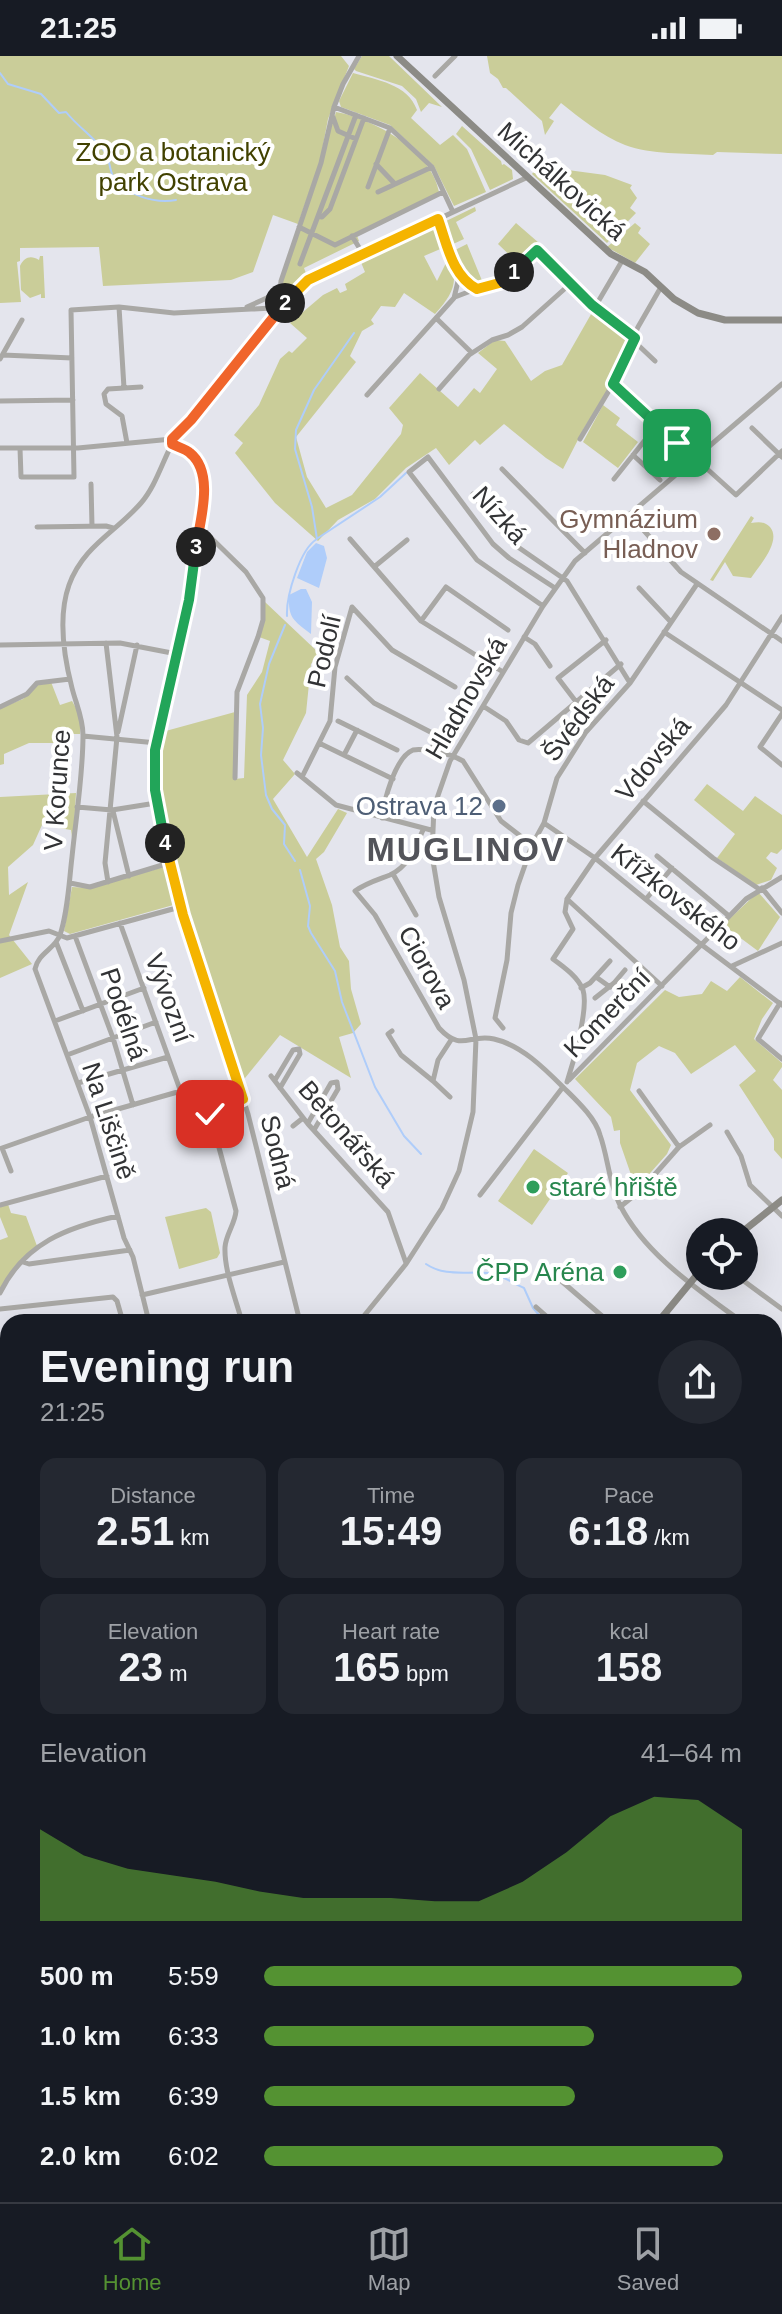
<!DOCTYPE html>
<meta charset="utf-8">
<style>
body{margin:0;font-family:Arial,sans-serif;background:#242831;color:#f1f3f6;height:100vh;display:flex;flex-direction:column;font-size:30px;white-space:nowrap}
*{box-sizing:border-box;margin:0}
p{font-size:26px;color:#9ea1a6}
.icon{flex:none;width:44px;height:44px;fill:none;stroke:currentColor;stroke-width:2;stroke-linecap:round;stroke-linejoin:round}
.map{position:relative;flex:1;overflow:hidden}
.sheet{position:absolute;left:0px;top:1258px;width:782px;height:888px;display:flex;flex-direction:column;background:#171b24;border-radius:24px 24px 0 0;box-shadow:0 8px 32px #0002}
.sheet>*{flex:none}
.fabs{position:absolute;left:686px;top:1162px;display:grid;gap:16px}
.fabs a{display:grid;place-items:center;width:72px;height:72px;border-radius:50%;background:#171b24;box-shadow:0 8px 32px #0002;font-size:40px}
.pin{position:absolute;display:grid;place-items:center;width:68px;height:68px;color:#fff;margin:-34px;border-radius:16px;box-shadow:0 4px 12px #0006}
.km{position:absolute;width:40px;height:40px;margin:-20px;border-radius:50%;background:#222;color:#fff;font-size:22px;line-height:40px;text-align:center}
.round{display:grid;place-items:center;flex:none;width:84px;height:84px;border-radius:42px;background:#242831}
.overview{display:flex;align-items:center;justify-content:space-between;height:136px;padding:0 40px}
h1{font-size:44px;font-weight:700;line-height:60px}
.stats{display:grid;grid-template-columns:repeat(3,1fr);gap:12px;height:136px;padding:8px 40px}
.stats div{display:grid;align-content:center;border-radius:16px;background:#242831;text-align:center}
.stats b{font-size:40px;font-weight:700}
.stats small{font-size:22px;font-weight:400}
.stats p{font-size:22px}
.chart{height:224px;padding:16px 40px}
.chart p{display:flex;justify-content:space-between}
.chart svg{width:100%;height:144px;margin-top:8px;fill:#549232;opacity:.7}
ul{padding:0 40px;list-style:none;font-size:26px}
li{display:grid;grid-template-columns:128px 96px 1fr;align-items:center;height:60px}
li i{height:20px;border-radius:10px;background:#549232}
.status{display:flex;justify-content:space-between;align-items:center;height:56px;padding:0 40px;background:#171b24;direction:ltr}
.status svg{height:22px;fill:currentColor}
.tabs{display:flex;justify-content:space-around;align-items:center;height:112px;border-top:2px solid #363941;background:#171b24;font-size:22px;color:#9ea1a6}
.tabs a{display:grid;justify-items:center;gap:4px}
.tabs .selected{color:#549232}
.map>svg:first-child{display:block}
</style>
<div class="status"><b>21:25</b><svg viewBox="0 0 49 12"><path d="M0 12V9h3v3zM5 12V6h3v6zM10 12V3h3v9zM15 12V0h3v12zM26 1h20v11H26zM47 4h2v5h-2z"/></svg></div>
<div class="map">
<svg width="782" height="2146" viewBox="0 0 782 2146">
<rect width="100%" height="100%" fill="#e4e5ed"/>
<!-- green -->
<path fill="#cacd99" d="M0 0H341L349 10 328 63 320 105 298 168 273 159 253 216 231 224 103 230 99 191 20 192V205L17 206 21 246 0 247Z
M362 0H389L442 51 429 47 421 56 416 43 402 30 356 15 354 13Z
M487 0H782V98L717 96 713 99C684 97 652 99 625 89 602 80 580 62 561 47L549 62 554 65 545 79 542 65 506 32H503L498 23 490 17Z
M353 17C377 24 408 28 417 54L411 62 440 89 453 79 467 93 486 136 454 150 434 110 390 69 341 51 339 45Z
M336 56C374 63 432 95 439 136L356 177 359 185 304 212 307 220 280 246V233Z
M462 70 501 105 502 109 504 108 512 114 513 123 490 134 471 93 456 78Z
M538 110 605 119 632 129 630 132 637 142 630 152 636 157 607 187 532 118Z
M475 151 476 155 456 166 464 183 451 189 442 167Z
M516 167 539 187 518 207 498 188Z
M635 167 641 172 638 177 650 188 635 207 607 191Z
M435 169 445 191 424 200 437 225 449 201C460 226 452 239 435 258L404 237 395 251 381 250 371 264 374 268 362 275 350 300 356 306 296 381 307 421 326 452 352 439 401 378 403 369 389 352 420 317 458 351 474 332 480 337 497 313 478 297 495 284 505 285 531 325 545 315 562 309 594 253 630 280 631 288 609 333 584 372 563 413 546 402 504 368 480 389 475 384 449 409 436 392 406 412 375 443 338 464 318 485 275 447 235 397 243 387 234 379 259 349 280 303 289 295 292 297 307 282 290 267 323 239 337 232 340 237 347 234 345 228 365 216 360 204Z
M467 188 483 227 470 226 463 218 453 195Z
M40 200H43L45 242H41V238L30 242 21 234 20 210C24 201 31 199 39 204Z
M603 349 620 362 616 369 638 386 618 412 583 386Z
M751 460 754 462 751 467C758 466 764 465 770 471 782 485 759 510 751 522L733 520 725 506 713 525 710 524Z
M265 546 320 598 311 608 306 657 283 704 295 718 273 743 307 801 338 753 347 757 324 796 316 803 332 849 340 891 349 905 351 933 361 968 353 977 339 981 351 1022 280 979 241 1027C210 923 142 784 162 676L235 656V723L244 722 247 639 262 616 270 585 259 581Z
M51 626 60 649 72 645 81 661 80 678H59L54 687H29L4 698V708L0 709V652L23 643 37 628Z
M707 728 743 755 755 740 782 759V793L777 798 771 796 766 802 777 812 771 824 756 829 717 802 735 778 694 744Z
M76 737 73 789 71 774 42 769 33 789 8 811 9 839 28 826 9 879 32 908 0 922V741Z
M167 810 177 848 70 878 64 875 72 831 90 832Z
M758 836 780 861 758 895 723 869Z
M740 921 773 947 762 963 754 983 782 1007V1011L773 1024 782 1034V1103L774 1094V1083L739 1029 756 1015 735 989 691 1018 675 997 659 990 637 1007 630 1034 671 1089 667 1098 636 1133 620 1087V1074L614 1075 611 1061 575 1023 665 934 679 941 702 938 711 925 727 935Z
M534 1093 568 1117 532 1169 498 1145Z
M8 1148 11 1157 26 1160 37 1190 0 1234V1184L8 1181 0 1161V1151Z
M206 1152 211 1156 220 1197 217 1202 179 1213 165 1161Z
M782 1642V1762C777 1722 766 1681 782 1642Z
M0 1796H8V1936L0 1929Z
M782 1837V2125L774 2135V1871L778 1865 774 1841Z
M562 2138H771L763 2146H548L549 2143Z"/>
<!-- water -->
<path fill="#afcdfa" d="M316 487 324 490 327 502 319 532 297 522 307 496Z
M301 533H306L312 546 311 578C293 564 288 562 289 539Z"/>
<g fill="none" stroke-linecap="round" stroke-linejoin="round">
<!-- stream -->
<path stroke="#afcdfa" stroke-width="2" d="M0 17 8 28 41 38 59 57 66 56C78 71 94 81 105 96 110 103 109 113 113 120 125 139 155 148 176 144
M318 482 380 441 406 417
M287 560C286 540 300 493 317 483L312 451 295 393 296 374 314 334 354 277
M285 569 269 608 260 648 263 672 261 699 266 739 272 753 285 769 284 788 295 805
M300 814 310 850 308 870 311 877 335 915 342 946 375 1031 404 1080 421 1098
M426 1208C445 1221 466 1215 488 1217 500 1218 513 1227 524 1232L533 1252 545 1266
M774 1563 782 1571
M544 2140 551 2138
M534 2146 539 2142"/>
<!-- street -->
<path stroke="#a9a8a5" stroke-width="5" d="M435 20 455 0
M334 51 390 72 432 111 453 156
M333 61 338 75 356 83
M376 108 395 128
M368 131 390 72
M378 136 432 111
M318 160 322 161 330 153 364 62
M299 171 335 189 443 136
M352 180 363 198
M300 208 356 59
M459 221 477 233 503 226 537 194 592 249 631 278 637 288 655 305
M455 241 476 233
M119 251 124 332
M247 251 278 237
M595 251 622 205
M436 262 472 297
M3 299 72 302
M0 303 22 264
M613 328 736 439 782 395
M439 333 469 299 492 284 508 279 522 271 570 228
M367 339 454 242 459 221 438 163
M0 345 73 344
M752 372 782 401
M580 383 613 328 638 271 661 231
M127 387 122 360 106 348 104 338 108 333 141 331
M172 388 190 397 197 405 204 427 189 544 155 694 157 753 183 859 248 1058 300 1266
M0 392H78L172 383 191 364 278 254 295 235 308 224 528 121
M20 392 21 421H74L71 254 119 251 174 257 272 252 278 254 281 225 321 107 334 51 343 28 359 0
M633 399 660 424
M502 413 585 497
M614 423 657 369
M91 428 92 470
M473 438 495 468 515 489 567 525 630 627
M630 459 681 516 782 585
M37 471 106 470 113 472
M200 471 246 516 263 542V564L258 581 237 636 235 722
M350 483 421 565 503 616
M374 511 407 484
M639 532 670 565
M543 550 477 504 409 416 428 401 493 488 509 502 555 532
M421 565 446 531 508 574
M664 576 782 654
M524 581 535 588 550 610
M106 587 117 681 105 807 108 826
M0 589 120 587 177 598
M347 622 374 647 446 684
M577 647 558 622 606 584
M483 650 506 665 519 684 528 687 621 608
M0 651 27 638 37 627 70 623
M782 658 760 691 782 709
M338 665 397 694
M118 676 137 589
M83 680 157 687
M319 687 393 723
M431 695 437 680
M344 699 357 674
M297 717 336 749 431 774
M302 721 330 665 335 611 352 551 392 594 455 631
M643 745 713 802 759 833
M77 751 112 754 156 747
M113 755 129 820
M382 762C384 745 395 701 413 694 419 693 427 694 433 695 444 697 453 699 463 705L501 765 532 789
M544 767 595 802 698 886 782 949
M423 774C415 792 409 810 390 819 377 824 366 827 355 835L375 859 439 972C462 997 469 977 494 983 521 989 544 1012 563 1031 576 1044 595 1061 600 1079 608 1101 609 1128 620 1149 645 1199 699 1234 742 1266
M657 800 729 860
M393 818 416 859
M70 827 90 831 169 807
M762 832 782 857
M567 843 662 930
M646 843 672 812
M120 867 187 1053 205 1059 243 1043
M75 880 113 982 133 1049
M0 885 49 875 67 882 180 851
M56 886 83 955
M732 910 782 887
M596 921 610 931
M581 932 590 927 610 905
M595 942 614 927 625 914
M780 947 758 983 782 1003
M55 965 144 932
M503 972 495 962 507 904 511 857 518 829 532 789 544 767 557 722 586 676 630 627 697 528
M392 975 388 978 401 999 433 1025
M67 999 156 966
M271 1020 308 1068 388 1156 406 1207
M275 1024 293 994 299 993 300 998 280 1032
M569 1024 746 843 782 821
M567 1026C573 1008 589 952 583 934 578 921 564 911 553 903L573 873 565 856 567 843 595 802 726 649 782 561
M78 1027 168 1001
M639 1035 679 1091
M450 1041 433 1025 438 1004 451 984
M210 1058 236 1155C235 1168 226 1178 225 1191 224 1215 236 1243 242 1266
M308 1067 331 1027 337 1026 338 1033 314 1074
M293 1070 303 1062
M727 1076 741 1100 750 1129 782 1160
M11 1115 2 1092 90 1061 181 1035
M480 1139 563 1031
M0 1149 107 1120
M620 1151 641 1134 679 1091 710 1069
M23 1206 29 1208 130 1194
M737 1220 782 1253
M559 1223 609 1266
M0 1237C24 1187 68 1171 118 1160
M142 1239 284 1206
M536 1251 553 1266
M0 1253 113 1241 117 1245 123 1266
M665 1257 677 1266
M149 1266 133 1201 124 1182 90 1061 35 913C38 897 55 893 60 879 68 855 69 826 72 801 76 761 83 719 83 679 83 662 76 648 72 632 64 601 58 560 69 529 83 490 116 476 141 447 155 431 162 407 172 388V383
M231 1266 241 1264
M359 1266 406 1208 442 1152 459 1115 473 1056 476 983 464 924 439 841 432 799 434 751 450 705 543 550 575 505 782 328
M595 1266 601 1259
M0 1289 8 1300
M774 1289 782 1295
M774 1341 782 1348
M774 1398 782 1370
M0 2019 8 2007
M0 2115 8 2118
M397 2138 404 2146"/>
<!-- secondary -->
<path stroke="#8c8b86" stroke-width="7" d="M397 0 611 198 645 216 674 243 698 257 725 264H782
M742 1176 782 1144
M658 1266 700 1215
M0 1315 8 1317
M774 1425 782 1423
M0 2137 33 2146
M318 2146 326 2138
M327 2146 335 2138
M475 2146 479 2138"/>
<!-- rail -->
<path stroke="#818286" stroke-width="2" stroke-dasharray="4 8" stroke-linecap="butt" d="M0 1447 8 1455
M774 1779H782
M0 1790H8"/>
</g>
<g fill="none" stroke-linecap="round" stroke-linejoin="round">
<defs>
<path id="split-1" d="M514 216 537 194 592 249 635 282 613 328 677 387"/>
<path id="split-2" d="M285 247 308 224 438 163C447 188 452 220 477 233L503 226 514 216"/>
<path id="split-3" d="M196 491C200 465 215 417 190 397 186 393 178 391 172 388V383L191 364 285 247"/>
<path id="split-4" d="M165 787 155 734V694L189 544 196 491"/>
<path id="split-5" d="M165 787 183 859 243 1043 210 1058"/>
</defs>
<!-- split-1 casing -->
<use href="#split-1" stroke="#fff" stroke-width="16"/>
<!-- split-2 casing -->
<use href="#split-2" stroke="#fff" stroke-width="16"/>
<!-- split-3 casing -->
<use href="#split-3" stroke="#fff" stroke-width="16"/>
<!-- split-4 casing -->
<use href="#split-4" stroke="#fff" stroke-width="16"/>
<!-- split-5 casing -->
<use href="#split-5" stroke="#fff" stroke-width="16"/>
<!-- split-1 -->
<use href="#split-1" stroke="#22a559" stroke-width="10"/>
<!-- split-2 -->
<use href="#split-2" stroke="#f5b400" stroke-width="10"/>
<!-- split-3 -->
<use href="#split-3" stroke="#f0652b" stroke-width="10"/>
<!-- split-4 -->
<use href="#split-4" stroke="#22a559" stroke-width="10"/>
<!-- split-5 -->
<use href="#split-5" stroke="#f5b400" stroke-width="10"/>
</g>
<!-- markers -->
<circle fill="#8d6e63" stroke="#fff" stroke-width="3" cx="714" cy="478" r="8"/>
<circle fill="#5c6f8a" stroke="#fff" stroke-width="3" cx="499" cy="750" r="8"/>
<g fill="#2e9e5b" stroke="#fff" stroke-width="3">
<circle cx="533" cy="1131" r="8"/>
<circle cx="620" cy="1216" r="8"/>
</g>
<g text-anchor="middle" stroke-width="8" stroke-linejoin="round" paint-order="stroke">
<!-- park labels -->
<g font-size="26" fill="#414100" stroke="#fff">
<text x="173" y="105">ZOO a botanický<tspan x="173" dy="30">park Ostrava</tspan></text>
</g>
<!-- street labels -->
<g font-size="26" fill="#323335" stroke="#fff">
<text transform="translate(562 125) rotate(42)" y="9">Michálkovická</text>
<text transform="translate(500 459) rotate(48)" y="9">Nízká</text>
<text transform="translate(324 595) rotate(-77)" y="9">Podolí</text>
<text transform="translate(466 642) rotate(-60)" y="9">Hladnovská</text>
<text transform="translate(578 662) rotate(-53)" y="9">Švédská</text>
<text transform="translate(653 703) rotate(-50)" y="9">Vdovská</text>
<text transform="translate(57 734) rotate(-86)" y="9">V Korunce</text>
<text transform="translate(676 841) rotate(38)" y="9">Křížkovského</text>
<text transform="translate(427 911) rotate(61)" y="9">Ciorova</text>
<text transform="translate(169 942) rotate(70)" y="9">Vývozní</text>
<text transform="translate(607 957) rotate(-46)" y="9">Komerční</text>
<text transform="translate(124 958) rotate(71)" y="9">Podélná</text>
<text transform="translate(109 1065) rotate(72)" y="9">Na Liščině</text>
<text transform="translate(347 1078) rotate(49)" y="9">Betonářská</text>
<text transform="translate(278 1096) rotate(76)" y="9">Sodná</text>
</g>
<!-- education labels -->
<g font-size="26" fill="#785e54" stroke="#fff" text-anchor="end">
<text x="698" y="472">Gymnázium<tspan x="698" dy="30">Hladnov</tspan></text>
</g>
<!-- service labels -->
<g font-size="26" fill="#4e5e75" stroke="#fff" text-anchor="end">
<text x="483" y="759">Ostrava 12</text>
</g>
<!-- leisure labels -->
<g font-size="26" fill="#27864d" stroke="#fff" text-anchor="start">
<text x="549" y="1140">staré hřiště</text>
<text x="604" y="1225" text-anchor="end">ČPP Aréna</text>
</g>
<!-- district labels -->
<g font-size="34" font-weight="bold" letter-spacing="2" fill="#53545a" stroke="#fff">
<text x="466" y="805">MUGLINOV</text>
</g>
</g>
</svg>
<div class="fabs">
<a><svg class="icon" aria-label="locate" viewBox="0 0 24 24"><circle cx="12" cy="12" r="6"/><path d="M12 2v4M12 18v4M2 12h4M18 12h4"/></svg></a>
</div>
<div class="pin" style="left:677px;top:387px;background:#1e9e55"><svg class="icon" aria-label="arrive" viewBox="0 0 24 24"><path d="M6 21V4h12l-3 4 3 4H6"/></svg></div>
<div class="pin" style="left:210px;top:1058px;background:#d93025"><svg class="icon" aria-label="check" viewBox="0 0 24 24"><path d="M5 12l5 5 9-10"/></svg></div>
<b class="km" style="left:514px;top:216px">1</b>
<b class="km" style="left:285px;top:247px">2</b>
<b class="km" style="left:196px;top:491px">3</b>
<b class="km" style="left:165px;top:787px">4</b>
<section class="sheet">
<div class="overview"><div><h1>Evening run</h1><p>21:25</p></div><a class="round"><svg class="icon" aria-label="share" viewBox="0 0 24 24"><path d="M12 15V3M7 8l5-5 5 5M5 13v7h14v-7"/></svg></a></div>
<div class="stats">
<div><p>Distance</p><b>2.51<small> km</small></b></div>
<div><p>Time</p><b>15:49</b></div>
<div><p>Pace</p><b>6:18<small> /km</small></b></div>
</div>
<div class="stats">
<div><p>Elevation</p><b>23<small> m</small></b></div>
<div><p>Heart rate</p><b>165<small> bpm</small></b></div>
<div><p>kcal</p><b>158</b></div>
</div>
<div class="chart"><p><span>Elevation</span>41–64 m</p>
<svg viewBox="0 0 160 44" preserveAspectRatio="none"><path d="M0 44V16L10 24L20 28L30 30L40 32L50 35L60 37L70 37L80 37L90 38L100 38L110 32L120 23L130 12L140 6L150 7L160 16V44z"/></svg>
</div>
<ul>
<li><b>500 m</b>5:59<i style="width:100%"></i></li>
<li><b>1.0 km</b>6:33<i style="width:69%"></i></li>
<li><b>1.5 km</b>6:39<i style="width:65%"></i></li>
<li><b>2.0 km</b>6:02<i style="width:96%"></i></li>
</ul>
</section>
</div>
<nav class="tabs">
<a class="selected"><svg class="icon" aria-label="home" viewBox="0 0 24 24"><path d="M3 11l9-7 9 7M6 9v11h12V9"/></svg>Home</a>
<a><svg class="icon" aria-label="map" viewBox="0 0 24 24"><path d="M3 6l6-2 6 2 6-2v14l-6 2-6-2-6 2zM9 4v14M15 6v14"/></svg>Map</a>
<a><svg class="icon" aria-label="saved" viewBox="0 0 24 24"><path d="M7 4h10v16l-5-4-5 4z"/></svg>Saved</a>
</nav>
